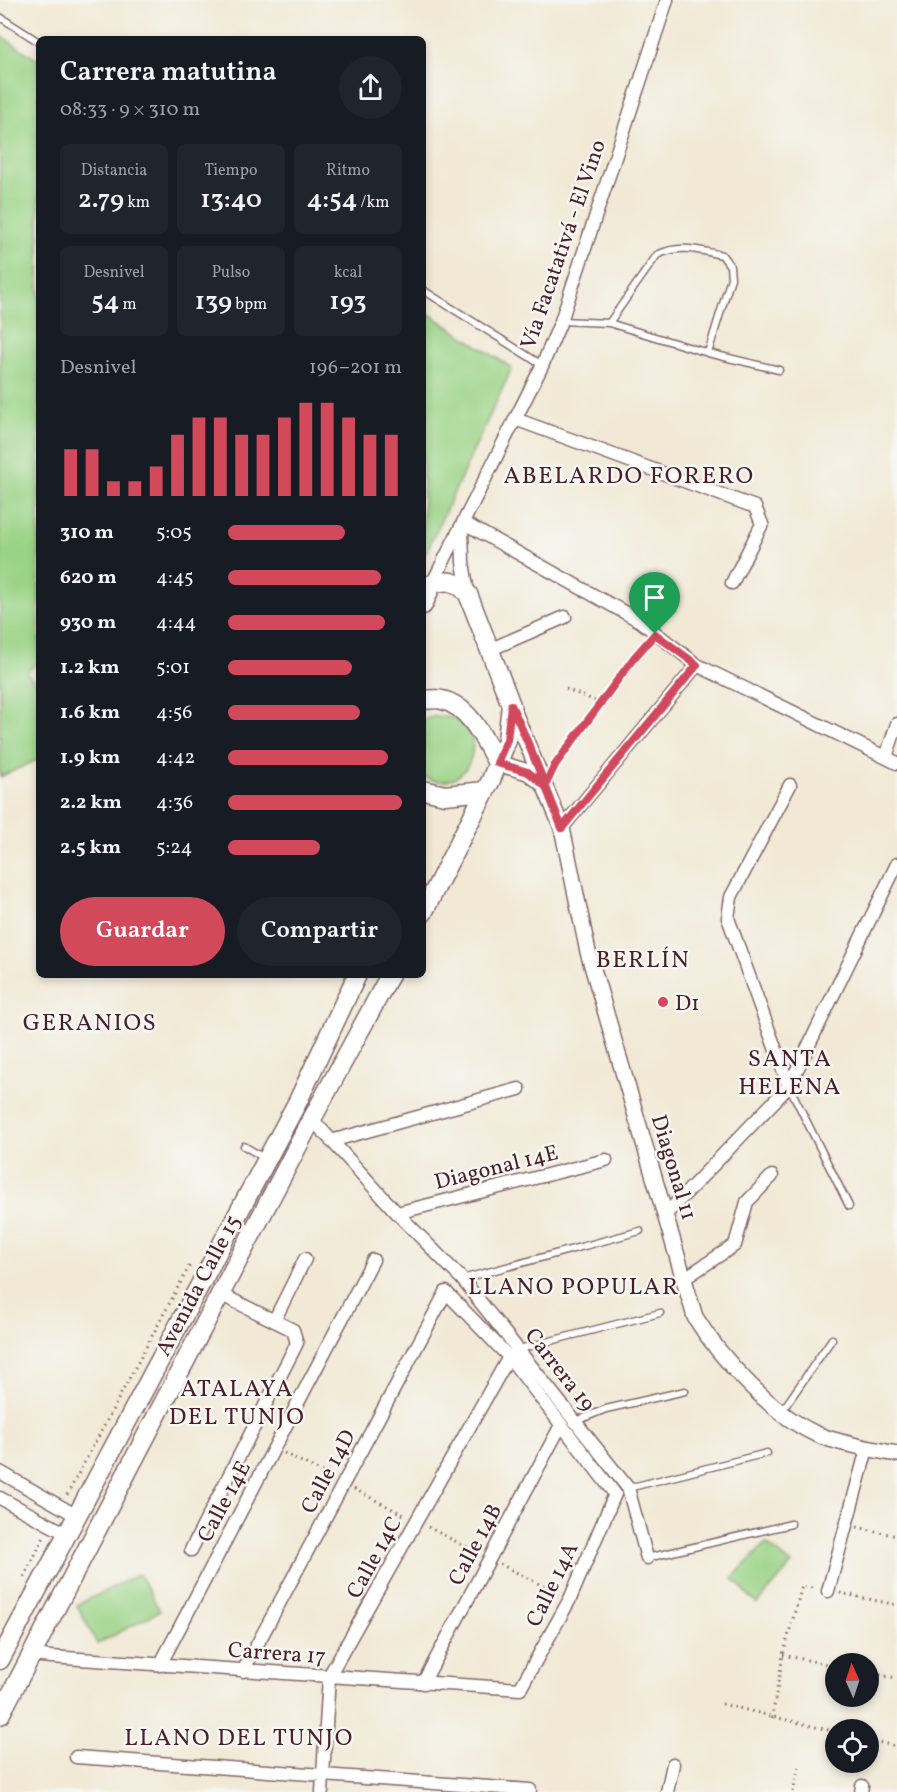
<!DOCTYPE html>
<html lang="es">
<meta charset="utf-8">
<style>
body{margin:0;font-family:Vollkorn,serif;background:#20242c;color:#f1f3f6;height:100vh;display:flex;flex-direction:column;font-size:22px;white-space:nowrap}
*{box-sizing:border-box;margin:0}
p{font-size:20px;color:#9ea1a6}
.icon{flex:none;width:33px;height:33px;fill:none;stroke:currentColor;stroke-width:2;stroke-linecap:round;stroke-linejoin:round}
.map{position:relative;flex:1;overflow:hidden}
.panel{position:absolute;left:36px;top:36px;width:390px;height:942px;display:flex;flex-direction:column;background:#171b24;border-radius:9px;box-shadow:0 3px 9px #0003}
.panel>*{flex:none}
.needle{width:39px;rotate:357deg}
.buttons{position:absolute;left:825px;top:1653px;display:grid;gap:12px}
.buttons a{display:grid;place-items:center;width:54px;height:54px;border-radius:50%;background:#171b24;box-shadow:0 3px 9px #0003;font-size:30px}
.pin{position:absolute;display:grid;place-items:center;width:51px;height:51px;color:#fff;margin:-62px -26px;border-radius:50% 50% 50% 0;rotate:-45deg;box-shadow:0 0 6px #0007}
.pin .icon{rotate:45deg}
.round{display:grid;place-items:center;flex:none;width:63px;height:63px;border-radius:32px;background:#20242c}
.summary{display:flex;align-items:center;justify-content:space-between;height:102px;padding:0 24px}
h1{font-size:27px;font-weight:600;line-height:45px}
.stats{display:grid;grid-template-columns:repeat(3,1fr);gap:9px;height:102px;padding:6px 24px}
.stats div{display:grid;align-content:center;border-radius:9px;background:#20242c;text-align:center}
.stats b{font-size:26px;font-weight:600}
.stats small{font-size:16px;font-weight:400}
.stats p{font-size:16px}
.chart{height:168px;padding:12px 24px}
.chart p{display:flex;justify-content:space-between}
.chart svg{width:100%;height:108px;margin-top:6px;stroke:#d1495b;stroke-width:6}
.button{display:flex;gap:12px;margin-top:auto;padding:12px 24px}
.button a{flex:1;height:69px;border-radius:36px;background:#d1495b;color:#fff;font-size:24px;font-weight:600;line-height:69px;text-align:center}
.button a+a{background:#20242c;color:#f1f3f6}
ul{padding:0 24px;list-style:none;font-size:20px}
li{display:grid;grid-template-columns:96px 72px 1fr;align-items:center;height:45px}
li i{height:15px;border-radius:8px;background:#d1495b}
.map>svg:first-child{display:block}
</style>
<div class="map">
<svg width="897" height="1792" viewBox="0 0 897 1792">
<rect width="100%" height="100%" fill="#f6f6f2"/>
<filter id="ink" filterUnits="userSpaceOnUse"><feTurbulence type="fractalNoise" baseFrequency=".0167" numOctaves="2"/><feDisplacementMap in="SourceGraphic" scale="12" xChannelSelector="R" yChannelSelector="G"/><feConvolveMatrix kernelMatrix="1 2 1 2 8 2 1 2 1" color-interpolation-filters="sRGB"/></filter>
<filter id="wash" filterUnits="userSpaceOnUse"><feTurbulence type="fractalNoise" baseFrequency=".008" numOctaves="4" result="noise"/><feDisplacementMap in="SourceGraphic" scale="24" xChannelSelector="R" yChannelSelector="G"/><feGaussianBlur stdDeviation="1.35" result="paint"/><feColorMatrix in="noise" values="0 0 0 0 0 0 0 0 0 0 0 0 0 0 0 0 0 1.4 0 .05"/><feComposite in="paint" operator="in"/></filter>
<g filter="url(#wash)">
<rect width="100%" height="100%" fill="#f1e9d5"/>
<!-- green -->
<path fill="#9ad385" stroke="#727958" stroke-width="1.5" d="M0 35 39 61V661L26 673 39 685V759L0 777Z
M423 310 512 368 423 559Z
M435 716C499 715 472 804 423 776V720Z
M766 1543 792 1564 757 1604 732 1578Z
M139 1574 160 1611 97 1644 77 1605Z"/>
</g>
<g filter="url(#ink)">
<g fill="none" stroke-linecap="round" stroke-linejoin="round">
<defs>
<path id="service" d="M0 17 39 42
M423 290 542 365
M561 321 609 323 708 353 779 370
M609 323 657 255C680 244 698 250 722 255L730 266 731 278 708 353
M789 1086 849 1206
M244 1146 264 1158
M462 1279 640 1231
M519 1349 660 1313
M782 1411 832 1339
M576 1421 606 1409 685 1391
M628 1488 767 1453
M647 1558 791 1524"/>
<path id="minor" d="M515 419 755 507 762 524 732 583
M464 523 640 621 697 665 897 763
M462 530 463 562 468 593
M432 584 542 366 561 321 667 0
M489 650 565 617
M886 757 897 724
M562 828 697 665
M789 1086 728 918 731 897 790 785
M312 1119 397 1213 462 1279 628 1488 647 1558
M331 1141 519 1089
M397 1213 606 1160
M666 1214 789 1086 897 864
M685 1278 735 1245 747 1202 772 1176
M274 1321 305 1259
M0 1472 77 1516
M0 1498 67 1534
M191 1550 297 1343 293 1330 220 1294
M828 1591 867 1449
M32 1655 51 1657 520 1689 570 1599 615 1494 509 1357 446 1292 243 1671
M160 1665 373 1260
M423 1683 561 1425
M76 1757 530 1790
M322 1792 329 1676 509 1357
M667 1792 673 1764
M861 1792 862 1786"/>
<path id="tertiary" d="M511 705 562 828 588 952 695 1317C720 1358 775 1418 821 1436 845 1445 872 1449 897 1454
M497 763 528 772 543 784"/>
<path id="secondary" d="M423 605 432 584C450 579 456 581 468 594L511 705 507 740 491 780 423 913
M423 700C429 700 437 698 442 700 470 706 485 741 497 763
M423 790 445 795 485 791
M0 1660 298 1101 357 975
M0 1715 312 1119 390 975"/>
</defs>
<!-- service casing -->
<use href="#service" stroke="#846666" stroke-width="9"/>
<!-- minor casing -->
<use href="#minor" stroke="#846666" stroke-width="15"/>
<!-- tertiary casing -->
<use href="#tertiary" stroke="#846666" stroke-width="18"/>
<!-- secondary casing -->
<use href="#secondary" stroke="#846666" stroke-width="21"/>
<!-- path -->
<path stroke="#846666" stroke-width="3" stroke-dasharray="1.5 4.5" stroke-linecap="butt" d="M566 689 600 703
M553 768 648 642
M284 1453 332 1477
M354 1489 406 1516
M67 1495 191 1263
M428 1527 478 1553
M857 1527 897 1536
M500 1564 559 1594
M24 1577 45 1535
M840 1593 897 1605
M783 1655 836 1666
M868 1673 897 1678
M722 1704 836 1732
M772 1718 783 1655 802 1586 816 1589
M868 1740 897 1746
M793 1792 799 1767"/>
<!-- service -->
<use href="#service" stroke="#fff" stroke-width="6"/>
<!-- minor -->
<use href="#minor" stroke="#fff" stroke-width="12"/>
<!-- tertiary -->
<use href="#tertiary" stroke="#fff" stroke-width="15"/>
<!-- secondary -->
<use href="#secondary" stroke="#fff" stroke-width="18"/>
</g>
</g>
<g fill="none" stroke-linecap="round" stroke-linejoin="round" filter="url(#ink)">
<defs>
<path id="route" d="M655 634 633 659 555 765 545 786 528 772 497 763 507 740 511 705C530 745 546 787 562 828L697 665 655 634"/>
</defs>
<!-- route casing -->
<use href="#route" stroke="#fff" stroke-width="12"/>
<!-- route -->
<use href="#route" stroke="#d1495b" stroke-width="8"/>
</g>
<!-- markers -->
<circle fill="#d1495b" stroke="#f6f6f2" stroke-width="2" cx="663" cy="1002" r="6"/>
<g text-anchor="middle" stroke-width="5" stroke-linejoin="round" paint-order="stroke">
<!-- street labels -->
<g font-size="22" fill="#4a1f2b" stroke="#f6f6f2">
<text transform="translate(562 244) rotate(-71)" y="8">Vía Facatativá - El Vino</text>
<text transform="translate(496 1166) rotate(-14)" y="8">Diagonal 14E</text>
<text transform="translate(675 1167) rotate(73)" y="8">Diagonal 11</text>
<text transform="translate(197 1285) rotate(-62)" y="8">Avenida Calle 15</text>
<text transform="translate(561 1369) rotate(52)" y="8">Carrera 19</text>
<text transform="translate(327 1471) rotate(-62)" y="8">Calle 14D</text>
<text transform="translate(223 1501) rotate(-62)" y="8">Calle 14E</text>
<text transform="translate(474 1544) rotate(-62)" y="8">Calle 14B</text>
<text transform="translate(373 1557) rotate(-61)" y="8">Calle 14C</text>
<text transform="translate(551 1584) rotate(-64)" y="8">Calle 14A</text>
<text transform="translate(277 1652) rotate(4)" y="8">Carrera 17</text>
</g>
<!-- poi labels -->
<g font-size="22" fill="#4a1f2b" stroke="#f6f6f2" text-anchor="start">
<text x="675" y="1010">D1</text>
</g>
<!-- neighbourhood labels -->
<g font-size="24" letter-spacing="1.5" fill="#4a1f2b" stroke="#f6f6f2">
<text x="629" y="483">ABELARDO FORERO</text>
<text x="643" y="967">BERLÍN</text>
<text x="90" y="1030">GERANIOS</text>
<text x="790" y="1066">SANTA<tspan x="790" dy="28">HELENA</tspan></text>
<text x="574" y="1294">LLANO POPULAR</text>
<text x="237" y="1396">ATALAYA<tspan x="237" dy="28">DEL TUNJO</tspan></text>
<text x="239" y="1745">LLANO DEL TUNJO</text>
</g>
</g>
</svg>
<div class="buttons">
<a><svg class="needle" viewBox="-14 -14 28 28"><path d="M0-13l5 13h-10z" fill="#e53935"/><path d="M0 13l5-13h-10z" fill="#9ea1a6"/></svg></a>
<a><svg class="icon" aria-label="locate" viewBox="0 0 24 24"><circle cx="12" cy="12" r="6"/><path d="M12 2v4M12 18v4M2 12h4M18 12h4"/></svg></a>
</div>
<div class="pin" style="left:655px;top:634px;background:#1e9e55"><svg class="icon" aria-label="arrive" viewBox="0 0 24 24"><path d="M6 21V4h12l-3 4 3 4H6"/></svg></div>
<section class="panel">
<div class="summary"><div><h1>Carrera matutina</h1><p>08:33 · 9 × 310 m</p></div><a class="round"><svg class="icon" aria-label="share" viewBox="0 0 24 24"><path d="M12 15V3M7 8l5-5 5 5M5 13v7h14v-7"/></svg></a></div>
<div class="stats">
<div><p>Distancia</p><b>2.79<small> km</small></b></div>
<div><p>Tiempo</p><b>13:40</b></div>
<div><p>Ritmo</p><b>4:54<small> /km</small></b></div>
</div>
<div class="stats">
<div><p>Desnivel</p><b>54<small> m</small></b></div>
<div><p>Pulso</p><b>139<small> bpm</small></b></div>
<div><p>kcal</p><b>193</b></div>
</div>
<div class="chart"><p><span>Desnivel</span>196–201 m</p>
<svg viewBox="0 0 160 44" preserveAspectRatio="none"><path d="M5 44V25M15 44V25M25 44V38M35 44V38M45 44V32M55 44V19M65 44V12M75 44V12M85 44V19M95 44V19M105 44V12M115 44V6M125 44V6M135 44V12M145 44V19M155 44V19"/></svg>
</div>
<ul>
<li><b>310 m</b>5:05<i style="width:67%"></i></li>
<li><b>620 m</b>4:45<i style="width:88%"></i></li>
<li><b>930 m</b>4:44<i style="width:90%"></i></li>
<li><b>1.2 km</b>5:01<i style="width:71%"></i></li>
<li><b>1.6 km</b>4:56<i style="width:76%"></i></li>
<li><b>1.9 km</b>4:42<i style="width:92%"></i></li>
<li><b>2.2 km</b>4:36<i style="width:100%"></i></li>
<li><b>2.5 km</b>5:24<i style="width:53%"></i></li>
</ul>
<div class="button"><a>Guardar</a><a>Compartir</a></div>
</section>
</div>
